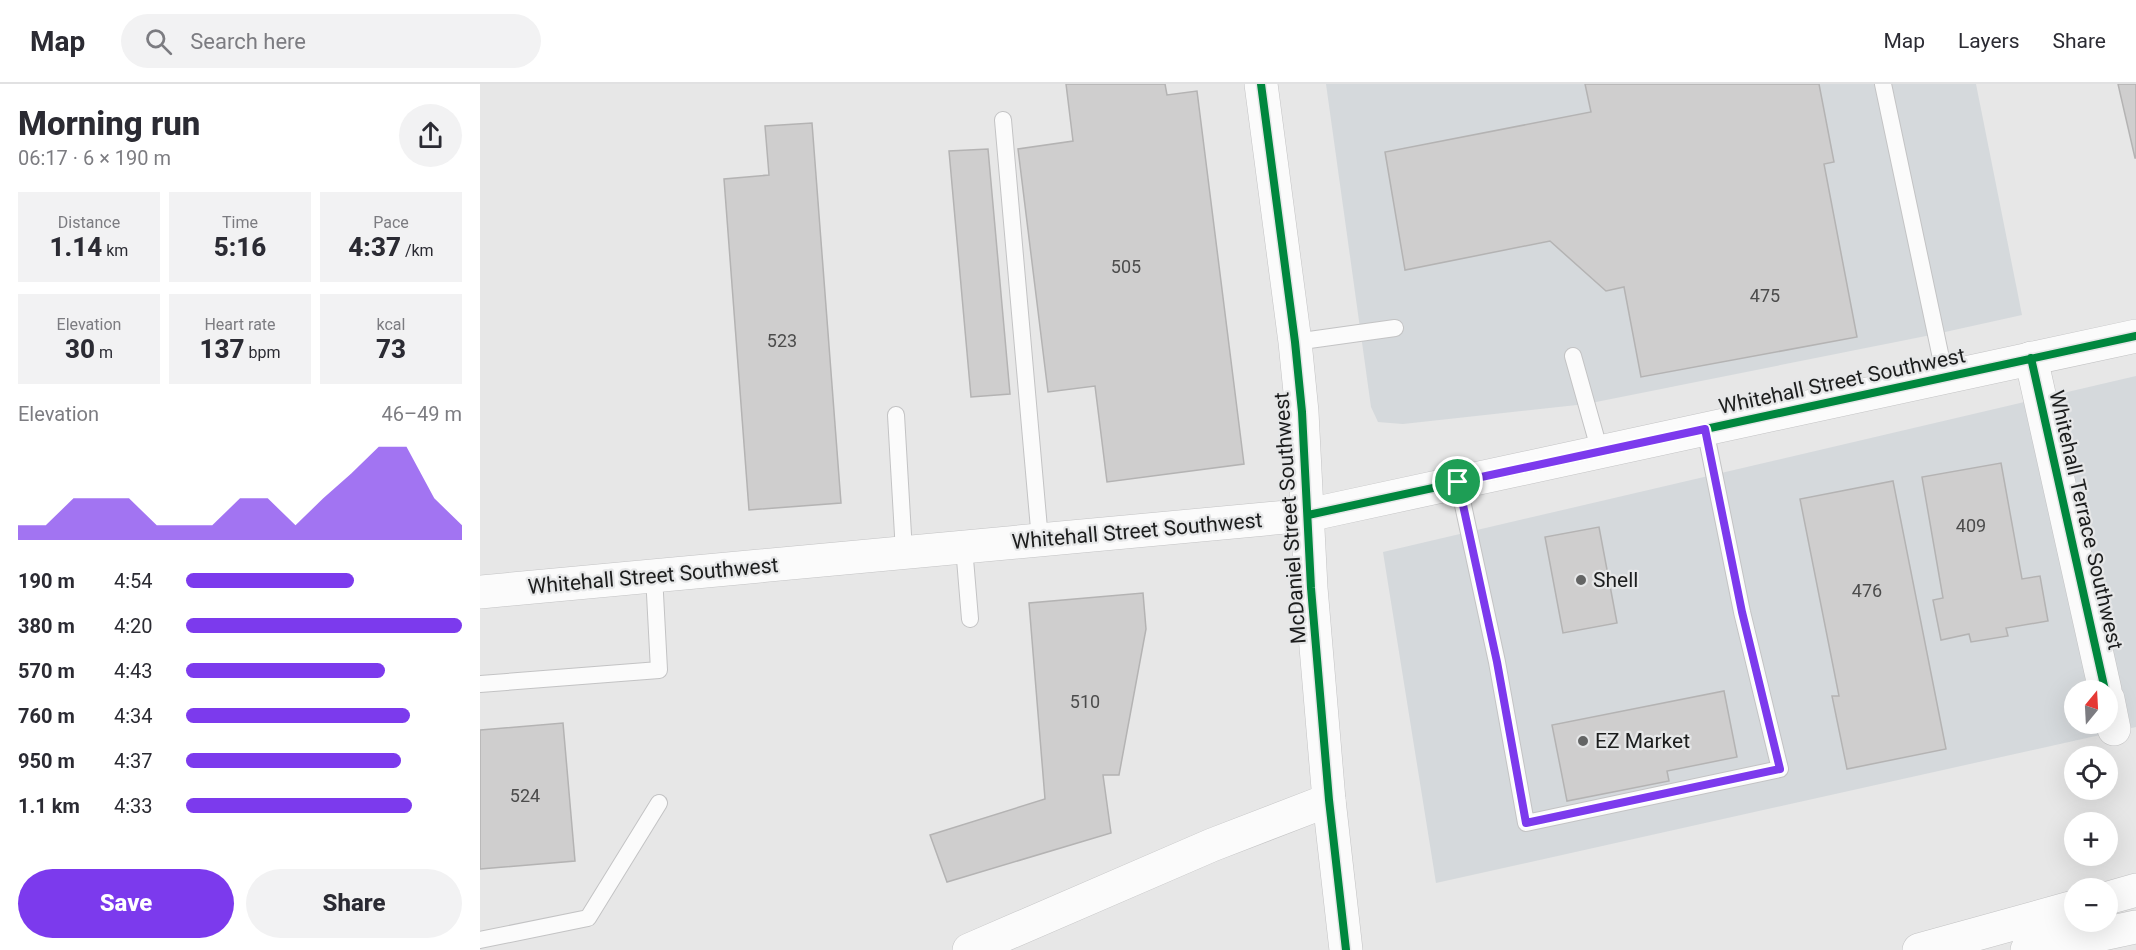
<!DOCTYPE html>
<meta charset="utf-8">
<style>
body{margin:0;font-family:Roboto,sans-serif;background:#f2f2f3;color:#2b2b33;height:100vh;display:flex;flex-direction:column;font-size:22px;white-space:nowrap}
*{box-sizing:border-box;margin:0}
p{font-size:20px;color:#7c7c81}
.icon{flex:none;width:33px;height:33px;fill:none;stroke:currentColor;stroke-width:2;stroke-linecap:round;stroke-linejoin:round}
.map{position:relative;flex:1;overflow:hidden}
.side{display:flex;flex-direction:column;background:#fff;width:480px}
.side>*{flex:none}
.needle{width:39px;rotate:18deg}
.controls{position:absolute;left:1584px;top:596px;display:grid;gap:12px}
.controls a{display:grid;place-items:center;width:54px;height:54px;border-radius:50%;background:#fff;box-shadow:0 6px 24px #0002;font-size:30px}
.pin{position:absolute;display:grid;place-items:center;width:51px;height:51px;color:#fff;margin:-26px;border:3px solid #fff;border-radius:50%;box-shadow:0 2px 6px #0007}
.round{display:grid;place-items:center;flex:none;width:63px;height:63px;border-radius:32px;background:#f2f2f3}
.head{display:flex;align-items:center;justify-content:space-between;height:102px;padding:0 18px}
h1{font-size:33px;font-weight:800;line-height:45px}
.figures{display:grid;grid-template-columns:repeat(3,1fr);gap:9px;height:102px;padding:6px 18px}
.figures div{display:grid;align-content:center;border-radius:0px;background:#f2f2f3;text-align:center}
.figures b{font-size:26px;font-weight:800}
.figures small{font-size:16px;font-weight:400}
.figures p{font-size:16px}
.chart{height:168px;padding:12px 18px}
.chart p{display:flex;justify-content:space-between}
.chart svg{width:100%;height:108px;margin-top:6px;fill:#7c3aed;opacity:.7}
.button{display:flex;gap:12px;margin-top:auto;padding:12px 18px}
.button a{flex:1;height:69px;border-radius:36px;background:#7c3aed;color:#fff;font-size:24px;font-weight:800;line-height:69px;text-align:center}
.button a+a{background:#f2f2f3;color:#2b2b33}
ul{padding:0 18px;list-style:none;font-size:20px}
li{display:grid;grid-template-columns:96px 72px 1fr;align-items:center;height:45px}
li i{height:15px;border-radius:8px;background:#7c3aed}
header{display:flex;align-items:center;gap:36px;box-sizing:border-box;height:84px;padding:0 30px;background:#fff;border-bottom:2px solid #e1e1e2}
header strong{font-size:28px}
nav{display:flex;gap:33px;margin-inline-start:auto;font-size:21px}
.search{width:420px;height:54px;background:#f2f2f3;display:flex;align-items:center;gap:15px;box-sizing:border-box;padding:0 21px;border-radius:33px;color:#7c7c81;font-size:22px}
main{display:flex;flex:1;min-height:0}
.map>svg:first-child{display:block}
</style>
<header>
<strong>Map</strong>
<div class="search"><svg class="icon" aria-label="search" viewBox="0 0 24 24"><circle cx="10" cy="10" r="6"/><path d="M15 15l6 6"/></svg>Search here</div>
<nav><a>Map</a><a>Layers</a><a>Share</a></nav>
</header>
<main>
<section class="side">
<div class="head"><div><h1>Morning run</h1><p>06:17 · 6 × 190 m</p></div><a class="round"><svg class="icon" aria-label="share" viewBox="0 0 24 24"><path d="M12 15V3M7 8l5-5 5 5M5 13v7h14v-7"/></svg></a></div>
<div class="figures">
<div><p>Distance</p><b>1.14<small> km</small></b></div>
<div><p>Time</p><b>5:16</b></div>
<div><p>Pace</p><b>4:37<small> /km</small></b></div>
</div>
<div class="figures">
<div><p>Elevation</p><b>30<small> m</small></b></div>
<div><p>Heart rate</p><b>137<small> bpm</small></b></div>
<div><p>kcal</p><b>73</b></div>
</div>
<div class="chart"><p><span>Elevation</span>46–49 m</p>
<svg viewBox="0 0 160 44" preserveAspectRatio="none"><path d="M0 44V38L10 38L20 27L30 27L40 27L50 38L60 38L70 38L80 27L90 27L100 38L110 27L120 17L130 6L140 6L150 27L160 38V44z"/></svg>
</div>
<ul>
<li><b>190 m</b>4:54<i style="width:61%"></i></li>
<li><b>380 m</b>4:20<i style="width:100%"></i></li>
<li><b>570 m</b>4:43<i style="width:72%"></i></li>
<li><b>760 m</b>4:34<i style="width:81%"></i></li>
<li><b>950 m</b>4:37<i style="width:78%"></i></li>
<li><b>1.1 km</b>4:33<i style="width:82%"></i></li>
</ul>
<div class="button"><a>Save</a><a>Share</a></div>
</section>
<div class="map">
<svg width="1656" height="866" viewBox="0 0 1656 866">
<rect width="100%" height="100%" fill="#e7e7e7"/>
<!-- built -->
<path fill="#d5d9dc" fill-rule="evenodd" d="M846 0H1496L1542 231 1456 250 1106 320 923 340 898 338 891 323Z
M1656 292V643L956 799 903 468ZM1594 606H1628V639H1594Z"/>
<!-- building -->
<path fill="#cfcece" stroke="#b4b3b3" stroke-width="1.5" d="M586 0H685L687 11 717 7 764 380 627 398 615 302 568 308 538 65 593 57Z
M1105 0H1339L1354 78 1344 80 1377 253 1161 293 1144 203 1126 207 1070 157 925 186 905 68 1111 28Z
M1638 0H1656V74H1655Z
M332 39 361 419 269 426 244 95 289 91 285 42Z
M508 65 530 310 491 313 469 67Z
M1521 379 1542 495 1560 492 1568 537 1526 544 1528 552 1491 558 1489 550 1461 556 1453 516 1463 514 1442 393Z
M1413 397 1466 665 1367 685 1352 612H1359L1320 415Z
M1119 443 1137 539 1083 549 1065 453Z
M663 509 666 545 639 691H623L631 749 467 798 450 751 565 715 549 519Z
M1244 607 1257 673 1187 687 1189 697 1087 717 1072 641Z
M83 639 95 777 0 785V646Z"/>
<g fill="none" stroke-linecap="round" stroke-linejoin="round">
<defs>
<path id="service" d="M1403 0 1465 293
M523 36 560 456
M815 258 915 244
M1093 272 1120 368
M416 331 424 468
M978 398 1017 578 1046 739 1300 685 1262 528 1225 345
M484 463 490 535
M0 600 179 586 174 491
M0 856 108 834 179 719"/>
<path id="minor" d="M1551 274 1625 606
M1628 615 1634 645"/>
<path id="tertiary" d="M781 0 815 258 822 328 831 504 849 716 866 866"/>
<path id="secondary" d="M0 508 828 431 1656 252"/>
<path id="motorway" d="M1628 814 1656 806
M489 866 732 761 849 716
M1439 866 1594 823
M1547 866 1656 843"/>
</defs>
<!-- service casing -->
<use href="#service" stroke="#c3c3c4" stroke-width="18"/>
<!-- minor casing -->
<use href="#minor" stroke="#c3c3c4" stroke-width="34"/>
<!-- tertiary casing -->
<use href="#tertiary" stroke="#c3c3c4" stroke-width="34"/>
<!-- secondary casing -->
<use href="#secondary" stroke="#c3c3c4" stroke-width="34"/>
<!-- motorway casing -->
<use href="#motorway" stroke="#c3c3c4" stroke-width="34"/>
<!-- service -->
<use href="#service" stroke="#fbfbfb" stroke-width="16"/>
<!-- minor -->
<use href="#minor" stroke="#fbfbfb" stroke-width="33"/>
<!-- tertiary -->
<use href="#tertiary" stroke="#fbfbfb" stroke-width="33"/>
<!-- secondary -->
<use href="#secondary" stroke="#fbfbfb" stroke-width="33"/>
<!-- motorway -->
<use href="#motorway" stroke="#fbfbfb" stroke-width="33"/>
<defs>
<path id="cycleway" d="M781 0 815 258 822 328 831 504 849 716 866 866
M1551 274 1625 606
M828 431 1656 252"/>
</defs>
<!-- cycleway casing -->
<use href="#cycleway" stroke="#e6e7e8" stroke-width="11"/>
<!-- cycleway -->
<use href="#cycleway" stroke="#00873e" stroke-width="8"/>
</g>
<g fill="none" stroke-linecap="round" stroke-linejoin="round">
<defs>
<path id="route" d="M1225 345 1262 528 1300 685 1046 739 1017 578 978 398Z"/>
</defs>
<!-- route casing -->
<use href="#route" stroke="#fff" stroke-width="12"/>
<!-- route -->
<use href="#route" stroke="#7c3aed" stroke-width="8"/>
</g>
<!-- markers -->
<g fill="#636464" stroke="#e6e7e8" stroke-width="2">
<circle cx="1101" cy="496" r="6"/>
<circle cx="1103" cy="657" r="6"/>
</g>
<g text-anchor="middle" stroke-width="4.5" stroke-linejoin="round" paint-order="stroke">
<!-- number labels -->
<g font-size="18" fill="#4c4c4c">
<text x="646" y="189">505</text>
<text x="1285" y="218">475</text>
<text x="302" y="263">523</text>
<text x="1491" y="448">409</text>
<text x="1387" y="513">476</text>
<text x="605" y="624">510</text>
<text x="45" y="718">524</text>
</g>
<!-- street labels -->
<g font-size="21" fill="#1c1d1d" stroke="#e6e7e8">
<text transform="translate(1362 297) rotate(-12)" y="7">Whitehall Street Southwest</text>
<text transform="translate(810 434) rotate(-94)" y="7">McDaniel Street Southwest</text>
<text transform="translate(1606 436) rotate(77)" y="7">Whitehall Terrace Southwest</text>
<text transform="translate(657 447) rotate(-5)" y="7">Whitehall Street Southwest</text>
<text transform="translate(173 492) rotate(-5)" y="7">Whitehall Street Southwest</text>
</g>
<!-- poi labels -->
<g font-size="21" fill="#1c1d1d" stroke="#e6e7e8" text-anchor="start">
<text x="1113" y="503">Shell</text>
<text x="1115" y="664">EZ Market</text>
</g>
</g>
</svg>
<div class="controls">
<a><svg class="needle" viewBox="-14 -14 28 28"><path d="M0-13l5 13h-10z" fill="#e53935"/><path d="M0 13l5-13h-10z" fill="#7c7c81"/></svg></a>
<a><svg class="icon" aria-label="locate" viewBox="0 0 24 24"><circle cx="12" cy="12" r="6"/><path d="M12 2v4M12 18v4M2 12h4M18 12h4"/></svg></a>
<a>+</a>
<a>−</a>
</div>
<div class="pin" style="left:978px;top:398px;background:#1e9e55"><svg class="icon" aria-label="arrive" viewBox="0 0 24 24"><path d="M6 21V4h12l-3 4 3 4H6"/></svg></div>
</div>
</main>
